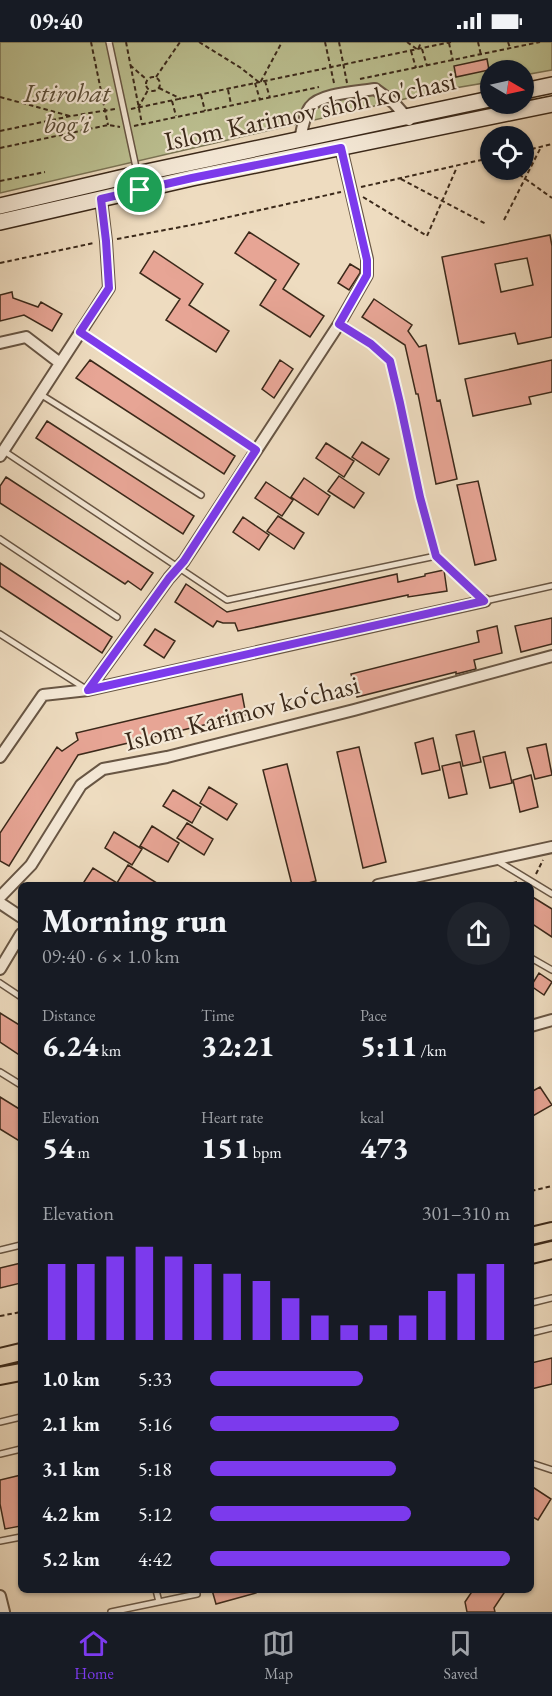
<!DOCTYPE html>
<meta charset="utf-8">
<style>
body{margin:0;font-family:"EB Garamond",serif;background:#20242c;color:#f1f3f6;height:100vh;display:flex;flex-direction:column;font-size:22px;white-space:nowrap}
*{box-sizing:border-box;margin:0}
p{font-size:20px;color:#9ea1a6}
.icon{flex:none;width:33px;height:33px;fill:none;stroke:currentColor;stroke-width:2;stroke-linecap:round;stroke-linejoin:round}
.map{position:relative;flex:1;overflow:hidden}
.panel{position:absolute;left:18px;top:840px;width:516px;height:711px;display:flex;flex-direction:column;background:#171b24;border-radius:9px;box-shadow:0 2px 4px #0004}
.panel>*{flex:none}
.needle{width:39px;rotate:99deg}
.buttons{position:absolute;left:480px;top:18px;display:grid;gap:12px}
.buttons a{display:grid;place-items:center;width:54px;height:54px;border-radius:50%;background:#171b24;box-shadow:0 2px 4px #0004;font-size:30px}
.pin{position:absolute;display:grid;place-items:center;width:51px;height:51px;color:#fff;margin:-26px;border:3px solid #fff;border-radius:50%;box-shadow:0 2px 6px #0007}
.round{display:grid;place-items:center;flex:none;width:63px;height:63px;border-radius:32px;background:#20242c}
.summary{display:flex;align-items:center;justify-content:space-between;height:102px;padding:0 24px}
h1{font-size:33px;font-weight:800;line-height:45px}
.stats{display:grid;grid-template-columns:repeat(3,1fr);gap:9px;height:102px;padding:6px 24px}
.stats div{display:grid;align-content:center}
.stats b{font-size:30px;font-weight:800}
.stats small{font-size:16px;font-weight:400}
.stats p{font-size:16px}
.chart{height:168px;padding:12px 24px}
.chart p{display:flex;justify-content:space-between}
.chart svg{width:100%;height:108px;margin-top:6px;stroke:#7c3aed;stroke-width:6}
ul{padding:0 24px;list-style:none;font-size:20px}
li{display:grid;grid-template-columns:96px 72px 1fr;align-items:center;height:45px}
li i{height:15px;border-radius:8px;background:#7c3aed}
.status{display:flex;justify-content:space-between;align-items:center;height:42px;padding:0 30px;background:#171b24;direction:ltr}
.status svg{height:16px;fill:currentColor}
.menu{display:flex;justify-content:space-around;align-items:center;height:84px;border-top:2px solid #363941;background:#171b24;font-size:16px;color:#9ea1a6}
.menu a{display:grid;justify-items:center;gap:3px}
.menu .selected{color:#7c3aed}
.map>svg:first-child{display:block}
</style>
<div class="status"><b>09:40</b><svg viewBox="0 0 49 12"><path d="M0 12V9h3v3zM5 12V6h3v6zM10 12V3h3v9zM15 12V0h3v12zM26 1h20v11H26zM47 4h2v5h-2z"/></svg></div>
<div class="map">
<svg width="552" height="1570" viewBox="0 0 552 1570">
<rect width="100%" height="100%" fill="#eedcc0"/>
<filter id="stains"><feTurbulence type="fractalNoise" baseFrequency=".00333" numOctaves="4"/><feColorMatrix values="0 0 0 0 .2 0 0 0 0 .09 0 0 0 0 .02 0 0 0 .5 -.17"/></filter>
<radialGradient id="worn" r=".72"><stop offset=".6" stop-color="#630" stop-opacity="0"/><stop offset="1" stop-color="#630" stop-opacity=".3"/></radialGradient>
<!-- green -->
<path fill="#bbbf90" stroke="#7b7455" stroke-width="1.5" d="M0 0H552V28L524 33V28H490V40L443 48 0 151Z"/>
<!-- building -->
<path fill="#e7a595" stroke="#3b291a" stroke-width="1.5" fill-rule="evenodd" d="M487 17 489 28 456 35 454 24Z
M249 190 299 222 283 247 324 274 310 295 260 263 276 238 235 211Z
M550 193 552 204V295L518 302 515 291 459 302 442 215ZM527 216 533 243 501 250 495 222Z
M154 209 203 242 189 263 229 289 216 310 166 278 180 257 140 231Z
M350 222 360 228V231L349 248 338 241Z
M12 250 13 256 38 265 41 260 62 272 52 289 24 273 0 279V253Z
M374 257 412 283 408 289 419 305 426 303 437 359 440 358 457 437 436 442 418 352H416L405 303 362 275Z
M90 318 235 414 224 432 76 336Z
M280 318 293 327 274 356 262 347Z
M552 318V350L529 355 531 362 473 374 465 337Z
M47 379 194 474 183 492 36 396Z
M362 400 389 417 379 433 352 415Z
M326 401 354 419 344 435 316 416Z
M339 434 364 451 354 466 328 449Z
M6 435 153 531 141 548 128 539 125 542 0 461V444Z
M304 436 330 454 318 473 291 455Z
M478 439 496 518 475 523 457 443Z
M266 440 293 458 282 474 255 456Z
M278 474 304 491 294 507 267 489Z
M243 475 269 493 259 508 233 490Z
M0 521 112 595 102 611 0 544Z
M444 528 447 549 408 555V553L238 589 235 581H223L217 579 213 585 175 560 186 542 227 570 397 532 398 540 425 534V532Z
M552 576V602L521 610 515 584Z
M497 584 502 611 474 618 476 627 456 632V630L357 655 351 632 479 600 477 589Z
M155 587 175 599 164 616 144 603Z
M242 652 246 673 78 713 9 824 0 819V791L57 705 62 709 78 698 76 691Z
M474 689 481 720 463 724 456 693Z
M433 696 440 728 422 732 415 701Z
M546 702 552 733 535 737 527 706Z
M359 705 386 820 363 826 337 710Z
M505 710 512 741 490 746 483 715Z
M460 720 467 752 449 756 442 724Z
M287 722 316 839 301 843H292L263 728Z
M531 733 538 765 520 770 513 738Z
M209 745 237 762 227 778 200 761Z
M173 748 201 765 192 781 163 764Z
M187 781 213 797 204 813 177 796Z
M152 784 179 801 168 820 140 804Z
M114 790 142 807 132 823 105 806Z
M128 823 160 843H82L93 826 117 841Z
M531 854 552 867V895L531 881Z
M539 931 552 940 544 953 531 944Z
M0 971 21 984V1014L0 1000Z
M540 1045 552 1063 531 1075V1050Z
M0 1055 21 1068V1100L0 1087Z
M21 1221V1241L0 1246V1226Z
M552 1316V1342L531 1347V1321Z
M21 1433V1484L5 1487 0 1462V1438Z
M531 1444 551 1457 538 1478 531 1474Z
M212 1548H256V1551L216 1562Z
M473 1548H506L494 1566 495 1570H467L465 1560Z"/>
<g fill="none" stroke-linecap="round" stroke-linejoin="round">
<defs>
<path id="service" d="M109 0 137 130
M81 290 256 408
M40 352 201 453
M4 409 227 558 436 514 420 455 401 361 390 319 371 302 339 282
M0 497 117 575
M436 514 485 559 552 544
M0 592 86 647
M496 818 552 852
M531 916 552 928
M0 941 21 955
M0 1030 21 1043
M0 1208 21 1203
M531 1261 552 1256
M531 1291 552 1286
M0 1380 21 1375
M0 1412 21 1407
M531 1421 552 1428
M0 1499 21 1495
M156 1548 159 1560
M111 1570 197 1552"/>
<path id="minor" d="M300 98C302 88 304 73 310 65 320 51 358 50 375 47L394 61 409 78
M0 301 26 295 60 321
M0 414 109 246 106 199 101 157
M88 648 169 536 184 519 339 282 367 233V217L341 106
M0 715 43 653 88 648 485 559
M378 843 552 805
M0 855 31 823 81 743 103 727 167 715 354 668 552 614
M0 861 21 875
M0 927 21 892
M531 984 552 978
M0 1554 4 1570"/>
<path id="secondary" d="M524 49 552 43
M0 164 137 132 490 57
M0 180 192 136 552 62"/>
<path id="primary" d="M531 1194 552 1189
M531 1213 552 1208
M0 1315 21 1310
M0 1334 21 1330"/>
</defs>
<!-- service casing -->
<use href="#service" stroke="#685644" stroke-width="8"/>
<!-- minor casing -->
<use href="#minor" stroke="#685644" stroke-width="14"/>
<!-- secondary casing -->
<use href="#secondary" stroke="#3b291a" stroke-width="18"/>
<!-- primary casing -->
<use href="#primary" stroke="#3b291a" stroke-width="20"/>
<!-- path -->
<path stroke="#3b291a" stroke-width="2" stroke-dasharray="4.5 3" stroke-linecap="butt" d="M91 0 108 83
M126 0 142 82
M199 0 241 26 260 41 282 0
M325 0 334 41
M339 0 347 41
M407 0 418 8 421 0
M478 0 481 13
M508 0 510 6
M449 1 453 19
M422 7 427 24
M411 9 416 26
M130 23 146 37
M146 42a7 7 0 1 1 14 0a7 7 0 1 1-14 0Z
M156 35 180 0
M360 37 540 0
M265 39 270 56
M255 41 260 58
M159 46 181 57
M228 48 231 62
M201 53 205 69
M0 55 70 74
M172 59 176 74
M138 66 148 48
M131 67 451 0
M55 78 57 92
M134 84 319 45
M0 89 71 74 115 67
M0 106 108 83 120 85
M524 109 552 102
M513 128 552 156
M401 137 486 182
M0 139 45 130
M361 145 490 116
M363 155 427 194 457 125
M504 178 541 105
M117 197 202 181 341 150
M0 221 94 201
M536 832 543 818
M506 843 517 840
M531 1149 552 1144
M0 1274 21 1270"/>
<!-- service -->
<use href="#service" stroke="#f4e8d6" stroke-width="5"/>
<!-- minor -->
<use href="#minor" stroke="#f4e8d6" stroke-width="10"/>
<!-- secondary -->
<use href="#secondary" stroke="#f4e8d6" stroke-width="15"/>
<!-- primary -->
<use href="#primary" stroke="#eedcc0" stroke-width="16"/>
</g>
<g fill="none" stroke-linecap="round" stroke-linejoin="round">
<defs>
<path id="route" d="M341 106 367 218V233L339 282 371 302 390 319 400 361 420 455 436 514 484 559 88 648 169 536 184 519 256 408 80 290 109 246 106 199 101 157 192 136Z"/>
</defs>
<!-- route casing -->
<use href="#route" stroke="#fff" stroke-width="12"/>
<!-- route -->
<use href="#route" stroke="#7c3aed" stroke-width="8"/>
</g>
<g text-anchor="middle" stroke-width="4.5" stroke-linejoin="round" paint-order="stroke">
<!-- park labels -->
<g font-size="27" font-style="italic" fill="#5b4e38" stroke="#f4e8d6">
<text x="67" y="60">Istirohat<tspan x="67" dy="31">bog'i</tspan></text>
</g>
<!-- street labels -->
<g font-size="27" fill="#3b291a" stroke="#f4e8d6">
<text transform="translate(310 69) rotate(-12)" y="9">Islom Karimov shoh ko'chasi</text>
<text transform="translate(242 671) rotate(-14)" y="9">Islom Karimov ko‘chasi</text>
</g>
</g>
<rect width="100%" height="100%" filter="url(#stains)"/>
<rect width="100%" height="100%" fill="url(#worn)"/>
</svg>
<div class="buttons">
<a><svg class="needle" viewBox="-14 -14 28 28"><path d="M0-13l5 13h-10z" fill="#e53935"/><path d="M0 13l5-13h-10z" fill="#9ea1a6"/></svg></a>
<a><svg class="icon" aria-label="locate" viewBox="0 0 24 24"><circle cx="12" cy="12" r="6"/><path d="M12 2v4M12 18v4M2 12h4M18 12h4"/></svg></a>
</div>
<div class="pin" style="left:140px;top:148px;background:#1e9e55"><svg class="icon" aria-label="arrive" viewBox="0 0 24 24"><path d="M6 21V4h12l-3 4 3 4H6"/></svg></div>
<section class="panel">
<div class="summary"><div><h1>Morning run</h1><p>09:40 · 6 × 1.0 km</p></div><a class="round"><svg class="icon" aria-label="share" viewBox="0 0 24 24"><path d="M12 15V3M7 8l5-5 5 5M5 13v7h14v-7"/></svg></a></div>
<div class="stats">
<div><p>Distance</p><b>6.24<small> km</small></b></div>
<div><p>Time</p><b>32:21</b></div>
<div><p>Pace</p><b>5:11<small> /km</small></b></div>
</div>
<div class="stats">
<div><p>Elevation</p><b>54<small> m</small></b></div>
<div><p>Heart rate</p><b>151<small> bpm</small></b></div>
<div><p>kcal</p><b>473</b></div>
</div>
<div class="chart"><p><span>Elevation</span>301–310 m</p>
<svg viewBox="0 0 160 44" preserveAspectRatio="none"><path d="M5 44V13M15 44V13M25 44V10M35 44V6M45 44V10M55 44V13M65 44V17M75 44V20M85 44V27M95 44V34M105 44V38M115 44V38M125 44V34M135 44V24M145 44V17M155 44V13"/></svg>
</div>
<ul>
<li><b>1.0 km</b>5:33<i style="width:51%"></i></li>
<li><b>2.1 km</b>5:16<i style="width:63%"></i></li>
<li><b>3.1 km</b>5:18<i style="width:62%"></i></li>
<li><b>4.2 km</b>5:12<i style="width:67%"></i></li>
<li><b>5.2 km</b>4:42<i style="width:100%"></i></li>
</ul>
</section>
</div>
<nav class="menu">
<a class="selected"><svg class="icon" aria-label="home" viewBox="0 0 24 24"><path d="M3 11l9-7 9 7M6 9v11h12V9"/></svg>Home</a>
<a><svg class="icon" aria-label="map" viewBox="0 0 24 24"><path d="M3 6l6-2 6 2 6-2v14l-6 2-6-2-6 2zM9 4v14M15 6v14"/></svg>Map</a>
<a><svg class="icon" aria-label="saved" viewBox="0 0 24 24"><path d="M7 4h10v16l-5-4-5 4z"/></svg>Saved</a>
</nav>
